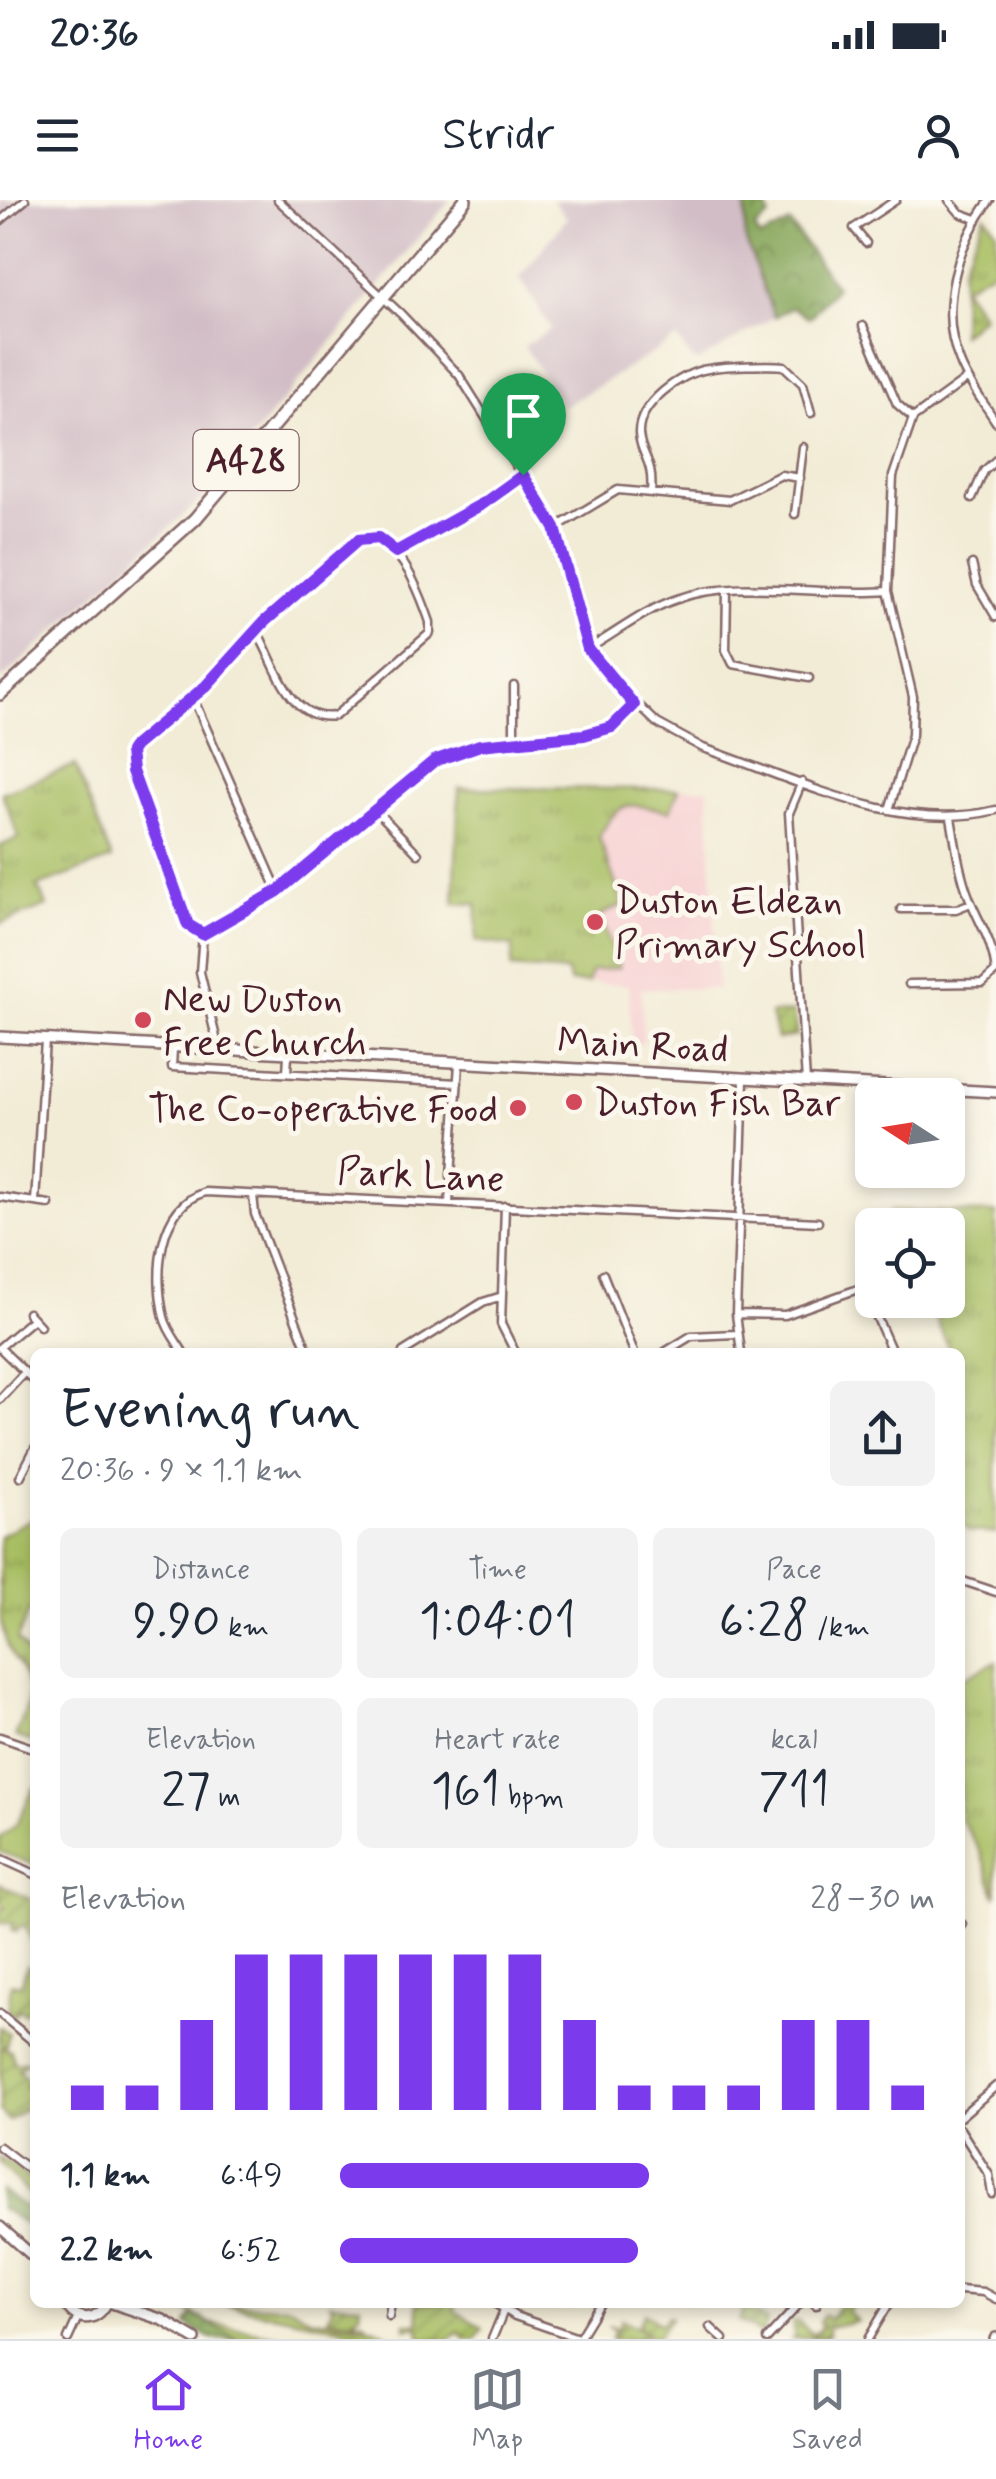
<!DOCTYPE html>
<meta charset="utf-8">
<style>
body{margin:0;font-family:Mynerve,sans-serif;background:#f2f2f3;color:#1f2937;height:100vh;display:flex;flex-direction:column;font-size:38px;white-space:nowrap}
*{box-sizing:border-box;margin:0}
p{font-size:32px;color:#747a83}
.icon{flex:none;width:55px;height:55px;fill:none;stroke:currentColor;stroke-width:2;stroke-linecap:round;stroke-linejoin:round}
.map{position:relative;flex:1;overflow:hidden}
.side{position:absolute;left:30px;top:1148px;width:935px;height:960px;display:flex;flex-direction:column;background:#fff;border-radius:15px;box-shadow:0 5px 15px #0003}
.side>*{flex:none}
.needle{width:65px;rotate:282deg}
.fabs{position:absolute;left:855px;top:878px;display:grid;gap:20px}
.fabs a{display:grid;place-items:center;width:110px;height:110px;border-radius:15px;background:#fff;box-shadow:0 5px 15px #0003;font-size:50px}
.pin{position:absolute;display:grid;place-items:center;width:85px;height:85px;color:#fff;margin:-102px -42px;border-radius:50% 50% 50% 0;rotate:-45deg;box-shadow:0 0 10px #0007}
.pin .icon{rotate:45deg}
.round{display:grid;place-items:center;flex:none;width:105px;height:105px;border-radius:15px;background:#f2f2f3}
.overview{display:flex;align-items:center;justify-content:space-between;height:170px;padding:0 30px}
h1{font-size:55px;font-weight:600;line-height:75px}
.stats{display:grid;grid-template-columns:repeat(3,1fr);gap:15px;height:170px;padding:10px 30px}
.stats div{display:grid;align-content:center;border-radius:15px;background:#f2f2f3;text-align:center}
.stats b{font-size:50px;font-weight:600}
.stats small{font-size:28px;font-weight:400}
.stats p{font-size:28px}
.chart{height:280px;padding:20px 30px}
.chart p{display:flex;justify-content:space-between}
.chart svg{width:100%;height:180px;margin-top:10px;stroke:#7c3aed;stroke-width:6}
ul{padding:0 30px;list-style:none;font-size:32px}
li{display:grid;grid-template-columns:160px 120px 1fr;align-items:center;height:75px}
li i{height:25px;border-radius:12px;background:#7c3aed}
.status{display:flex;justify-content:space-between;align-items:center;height:70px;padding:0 50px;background:#fff;direction:ltr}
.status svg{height:28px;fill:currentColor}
header{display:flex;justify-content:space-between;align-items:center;height:130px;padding:0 30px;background:#fff;font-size:45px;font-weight:600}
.menu{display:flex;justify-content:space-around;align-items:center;height:140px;border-top:2px solid #e0e1e3;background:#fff;font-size:28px;color:#747a83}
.menu a{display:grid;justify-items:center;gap:5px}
.menu .current{color:#7c3aed}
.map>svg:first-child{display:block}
</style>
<div class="status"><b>20:36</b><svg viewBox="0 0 49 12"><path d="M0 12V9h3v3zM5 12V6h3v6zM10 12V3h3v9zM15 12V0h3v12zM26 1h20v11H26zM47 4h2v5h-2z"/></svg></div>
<header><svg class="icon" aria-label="menu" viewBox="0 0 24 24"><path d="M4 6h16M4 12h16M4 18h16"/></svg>Stridr<svg class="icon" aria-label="person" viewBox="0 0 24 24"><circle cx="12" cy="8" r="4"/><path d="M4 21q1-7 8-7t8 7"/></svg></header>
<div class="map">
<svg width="996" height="2139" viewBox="0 0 996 2139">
<defs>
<pattern id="forest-crowns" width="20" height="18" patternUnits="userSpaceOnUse" patternTransform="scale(2.5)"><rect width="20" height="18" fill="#86a65a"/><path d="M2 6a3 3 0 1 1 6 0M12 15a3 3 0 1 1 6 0" fill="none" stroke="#70874b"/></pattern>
<pattern id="park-tufts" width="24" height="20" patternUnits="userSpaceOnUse" patternTransform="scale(2.5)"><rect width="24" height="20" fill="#a9bf64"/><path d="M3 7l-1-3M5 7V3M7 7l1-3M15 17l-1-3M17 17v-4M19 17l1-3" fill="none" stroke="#8c9b53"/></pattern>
<pattern id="garden-furrows" width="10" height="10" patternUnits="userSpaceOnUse" patternTransform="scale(2.5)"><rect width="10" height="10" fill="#a9bf64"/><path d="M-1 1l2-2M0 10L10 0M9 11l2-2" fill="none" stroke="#8c9b53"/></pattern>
</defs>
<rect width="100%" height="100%" fill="#fbf7ec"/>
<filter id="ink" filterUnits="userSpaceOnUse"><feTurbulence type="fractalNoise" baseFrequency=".01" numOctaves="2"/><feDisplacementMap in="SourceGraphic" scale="20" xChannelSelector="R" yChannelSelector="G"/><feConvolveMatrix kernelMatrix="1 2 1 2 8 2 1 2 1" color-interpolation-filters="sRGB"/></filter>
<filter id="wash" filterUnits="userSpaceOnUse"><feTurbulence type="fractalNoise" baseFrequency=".0048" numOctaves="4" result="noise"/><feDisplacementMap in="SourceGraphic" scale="40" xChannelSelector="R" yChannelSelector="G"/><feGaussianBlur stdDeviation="2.25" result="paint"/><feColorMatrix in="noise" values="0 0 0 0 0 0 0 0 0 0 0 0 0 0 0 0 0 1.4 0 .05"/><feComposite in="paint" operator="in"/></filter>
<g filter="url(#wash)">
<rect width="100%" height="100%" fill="#f2ecd6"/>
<!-- built -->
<path fill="#f7cfd2" d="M459 588H708L718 789H641L644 843 632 844 628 785 569 782 567 772 511 768 513 746 476 741 477 704 454 703Z"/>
<!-- industrial -->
<path fill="#d2bdc6" d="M0 0H450L201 299 0 481Z
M552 0H764L770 16 755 28 760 38 790 23 836 87 809 118 791 107 699 161 693 160 677 138 563 207 524 146 551 129 520 77 567 18Z"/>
<!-- grass -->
<path fill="#a9bf64" stroke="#7a6f48" stroke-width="2.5" d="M0 1957 35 1983V2000L0 1963Z
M173 2103 211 2123 293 2139H238Z
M217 2103 290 2106 310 2118 376 2128 395 2139H371L341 2128Z"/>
<!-- forest -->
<path fill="url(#forest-crowns)" stroke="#686242" stroke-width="2.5" d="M746 0H764L770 16 755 28 760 38 790 23 836 87 809 118 792 107 774 117 745 38Z
M0 1990 35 2014V2030L0 2008Z
M193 2115 199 2118 238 2139H212L187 2125Z"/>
<!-- park -->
<path fill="url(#park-tufts)" stroke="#7a6f48" stroke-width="2.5" d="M985 15 996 30V68L963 87 983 116 961 134 962 68Z
M75 565 112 659 38 686 47 706 0 724V646L19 638 2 593Z
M459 588 679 589 670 611C628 604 621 597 599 637L623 705 600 715 619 768 591 771 588 783 569 782 567 772 511 768 513 746 476 741 477 704 454 703Z
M891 1010 996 1013V1333L969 1331 960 1322V1152H950L928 1100H948V1025H897Z
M35 1317V1413L29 1411 17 1440 35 1463 33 1542 15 1536C48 1472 10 1477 1 1421 0 1394 0 1363 0 1336Z
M996 1461V1697L980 1651 960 1618V1480Z
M35 1586V1665L0 1652V1638L16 1625Z"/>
<!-- garden -->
<path fill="url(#garden-furrows)" stroke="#7a6f48" stroke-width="2.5" d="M793 812 797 836 777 839 771 814Z
M0 1684 32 1700 35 1747 25 1727 19 1726 17 1732 12 1731 13 1723H0V1711L5 1708 0 1704Z
M27 1766 35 1768V1807L23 1813 19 1809 14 1816 8 1813 11 1783 21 1785Z
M0 1827 9 1833 5 1849 11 1851 15 1863 28 1861 18 1870 30 1882 25 1886 35 1900V1919L25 1908 9 1921 0 1911Z
M330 2103 361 2105 360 2114 354 2119 367 2123 328 2118 333 2108Z
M417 2103H458L454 2110 483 2128 475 2139H466L459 2132 450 2139H421L418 2126 406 2129V2123H420Z
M840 2103H855L847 2111 857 2121 828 2127V2136L792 2139 795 2136 792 2122 798 2121 813 2135 822 2127 819 2122 824 2115 830 2119Z
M745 2106 767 2122 762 2134 739 2121Z
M644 2113 661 2124 668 2116 671 2118 655 2139 647 2134 641 2139H611L615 2131 608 2126 619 2128 621 2119 647 2133 638 2125Z"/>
</g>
<g filter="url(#ink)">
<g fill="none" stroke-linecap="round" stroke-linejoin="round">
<defs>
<path id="minor" d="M278 0 401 114 459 175 555 328 582 434 601 469 657 523 703 548C796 579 898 634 996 610
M949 0 960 13 976 19
M990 0C958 43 937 109 960 162 968 183 984 203 996 222
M0 21 25 0
M866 43 854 28 896 0
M863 126 897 204 913 218
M651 293C654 259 641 257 639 234 638 204 680 173 708 169 720 166 773 164 784 166L803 184 811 213
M972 298 984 271 996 260
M795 314 803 247
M555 328 618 290 730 300 781 275 800 278
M396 352 484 303 523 275
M972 364 977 385 996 417
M727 390 726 450 733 464 809 478
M588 449C616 433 646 409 677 399 738 377 822 397 887 391
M514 486V542
M193 498 278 691
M802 582 789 613 806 882
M376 610 418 654
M889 610 912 535 913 497 888 391 893 276 913 218 968 178
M951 618C956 645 959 672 969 697 980 726 992 738 996 771
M901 709H956L971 703
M203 734 188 725 179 706 132 571 130 552 134 546 206 486 293 395 368 336C402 343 420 393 430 422V433L335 516C290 523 276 466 258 433
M203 734 278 691 434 561 480 545 584 535 612 527 634 505
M203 734 200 772 219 850
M909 784 983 783 996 771
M173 848 172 867 458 883
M287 873 288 855
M253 995 255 1014 308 1152
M0 997 49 1004
M35 1002 45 840
M449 1003 459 864
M505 1006 501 1124 515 1152
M603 1074 634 1152
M28 1113 40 1126
M736 1114 785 1115 858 1089 867 1095 892 1152
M0 1147 32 1120
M0 1148 35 1182
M183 1152C177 1142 167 1130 164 1117 154 1076 157 1007 205 992L818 1022
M403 1152 483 1102 499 1097
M665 1152 691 1136 736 1134
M741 1152 736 1114 744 879
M0 1199 24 1173
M20 1277 35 1248
M960 1380 996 1392
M0 1537 35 1549
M0 1658 35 1674
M960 1727 962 1724
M0 1814 35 1843
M960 1917 996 1886
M960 1929 989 1975 992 1994
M0 1947 35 1974
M960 2090 983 2092 996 2099
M493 2102 515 2116 581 2139
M813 2102 816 2105
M389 2116 391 2102
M710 2127 723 2139
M579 2138 601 2102
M68 2139 78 2117
M492 2139 504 2110
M767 2139 801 2102
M868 2139 890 2102"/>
<path id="tertiary" d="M0 837 996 892
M0 2027 35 2058
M65 2102C75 2123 97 2123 107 2102
M109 2102 163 2120 195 2139
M995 2139 996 2138"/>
<path id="primary" d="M0 494 195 319 465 0"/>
</defs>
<!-- minor casing -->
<use href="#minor" stroke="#856767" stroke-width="11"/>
<!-- tertiary casing -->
<use href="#tertiary" stroke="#856767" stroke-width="14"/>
<!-- primary casing -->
<use href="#primary" stroke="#856767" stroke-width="16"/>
<!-- minor -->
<use href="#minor" stroke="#fff" stroke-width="6"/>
<!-- tertiary -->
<use href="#tertiary" stroke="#fff" stroke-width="9"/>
<!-- primary -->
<use href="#primary" stroke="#fff" stroke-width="11"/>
</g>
</g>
<g fill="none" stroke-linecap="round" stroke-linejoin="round" filter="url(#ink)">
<defs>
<path id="route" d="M523 275 555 328 588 449 634 505 612 527 584 535 480 545 434 561 278 691 203 734 188 725 132 571 130 552 134 546 206 486 264 422 358 340 378 338 396 352 484 303Z"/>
</defs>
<!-- route casing -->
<use href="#route" stroke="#fff" stroke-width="20"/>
<!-- route -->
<use href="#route" stroke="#7c3aed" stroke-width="12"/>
</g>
<!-- markers -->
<g fill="#d1495b" stroke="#fbf7ec" stroke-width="4">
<circle cx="595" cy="722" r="10"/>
<circle cx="143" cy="820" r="10"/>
<circle cx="574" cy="902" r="10"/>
<circle cx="518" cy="908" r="10"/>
</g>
<g text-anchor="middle" stroke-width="10" stroke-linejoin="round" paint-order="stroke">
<!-- shield labels -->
<rect fill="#fbf7ec" stroke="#7f6065" stroke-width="2.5" x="193.5" y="230" width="105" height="60" rx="8"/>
<g font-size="35" font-weight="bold" fill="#4a1f2b">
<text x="246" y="272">A428</text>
</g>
<!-- poi labels -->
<g font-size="38" fill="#4a1f2b" stroke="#fbf7ec" text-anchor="start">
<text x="615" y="713">Duston Eldean<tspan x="615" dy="44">Primary School</tspan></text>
<text x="163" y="811">New Duston<tspan x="163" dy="44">Free Church</tspan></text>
<text x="594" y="915">Duston Fish Bar</text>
<text x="498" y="921" text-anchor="end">The Co-operative Food</text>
</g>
<!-- street labels -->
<g font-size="38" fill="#4a1f2b" stroke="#fbf7ec">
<text transform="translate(643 844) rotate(3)" y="13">Main Road</text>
<text transform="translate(421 974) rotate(3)" y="13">Park Lane</text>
</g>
</g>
</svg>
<div class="fabs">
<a><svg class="needle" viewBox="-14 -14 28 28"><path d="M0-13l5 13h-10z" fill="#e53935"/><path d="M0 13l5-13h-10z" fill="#747a83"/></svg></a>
<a><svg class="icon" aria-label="locate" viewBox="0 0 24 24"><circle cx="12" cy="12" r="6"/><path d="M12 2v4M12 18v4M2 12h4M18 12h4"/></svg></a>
</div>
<div class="pin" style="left:523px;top:275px;background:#1e9e55"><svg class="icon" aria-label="arrive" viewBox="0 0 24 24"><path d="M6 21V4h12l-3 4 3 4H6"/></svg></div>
<section class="side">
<div class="overview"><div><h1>Evening run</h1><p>20:36 · 9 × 1.1 km</p></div><a class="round"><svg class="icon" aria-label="share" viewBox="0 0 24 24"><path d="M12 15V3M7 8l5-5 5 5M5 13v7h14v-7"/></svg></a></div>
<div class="stats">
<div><p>Distance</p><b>9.90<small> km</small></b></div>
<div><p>Time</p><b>1:04:01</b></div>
<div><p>Pace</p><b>6:28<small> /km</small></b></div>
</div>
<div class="stats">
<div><p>Elevation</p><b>27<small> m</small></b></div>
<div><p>Heart rate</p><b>161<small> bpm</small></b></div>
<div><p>kcal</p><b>711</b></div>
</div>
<div class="chart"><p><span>Elevation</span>28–30 m</p>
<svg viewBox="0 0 160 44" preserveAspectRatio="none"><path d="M5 44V38M15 44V38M25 44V22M35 44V6M45 44V6M55 44V6M65 44V6M75 44V6M85 44V6M95 44V22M105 44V38M115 44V38M125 44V38M135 44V22M145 44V22M155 44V38"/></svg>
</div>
<ul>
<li><b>1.1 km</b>6:49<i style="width:52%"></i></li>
<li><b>2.2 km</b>6:52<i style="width:50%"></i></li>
</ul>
</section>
</div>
<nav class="menu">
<a class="current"><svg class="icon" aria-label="home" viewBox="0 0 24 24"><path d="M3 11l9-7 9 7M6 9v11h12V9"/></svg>Home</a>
<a><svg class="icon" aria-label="map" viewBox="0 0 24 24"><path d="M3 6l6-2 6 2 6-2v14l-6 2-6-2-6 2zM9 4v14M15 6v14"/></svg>Map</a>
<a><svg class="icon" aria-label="saved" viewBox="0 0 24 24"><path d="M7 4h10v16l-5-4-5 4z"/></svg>Saved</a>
</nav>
